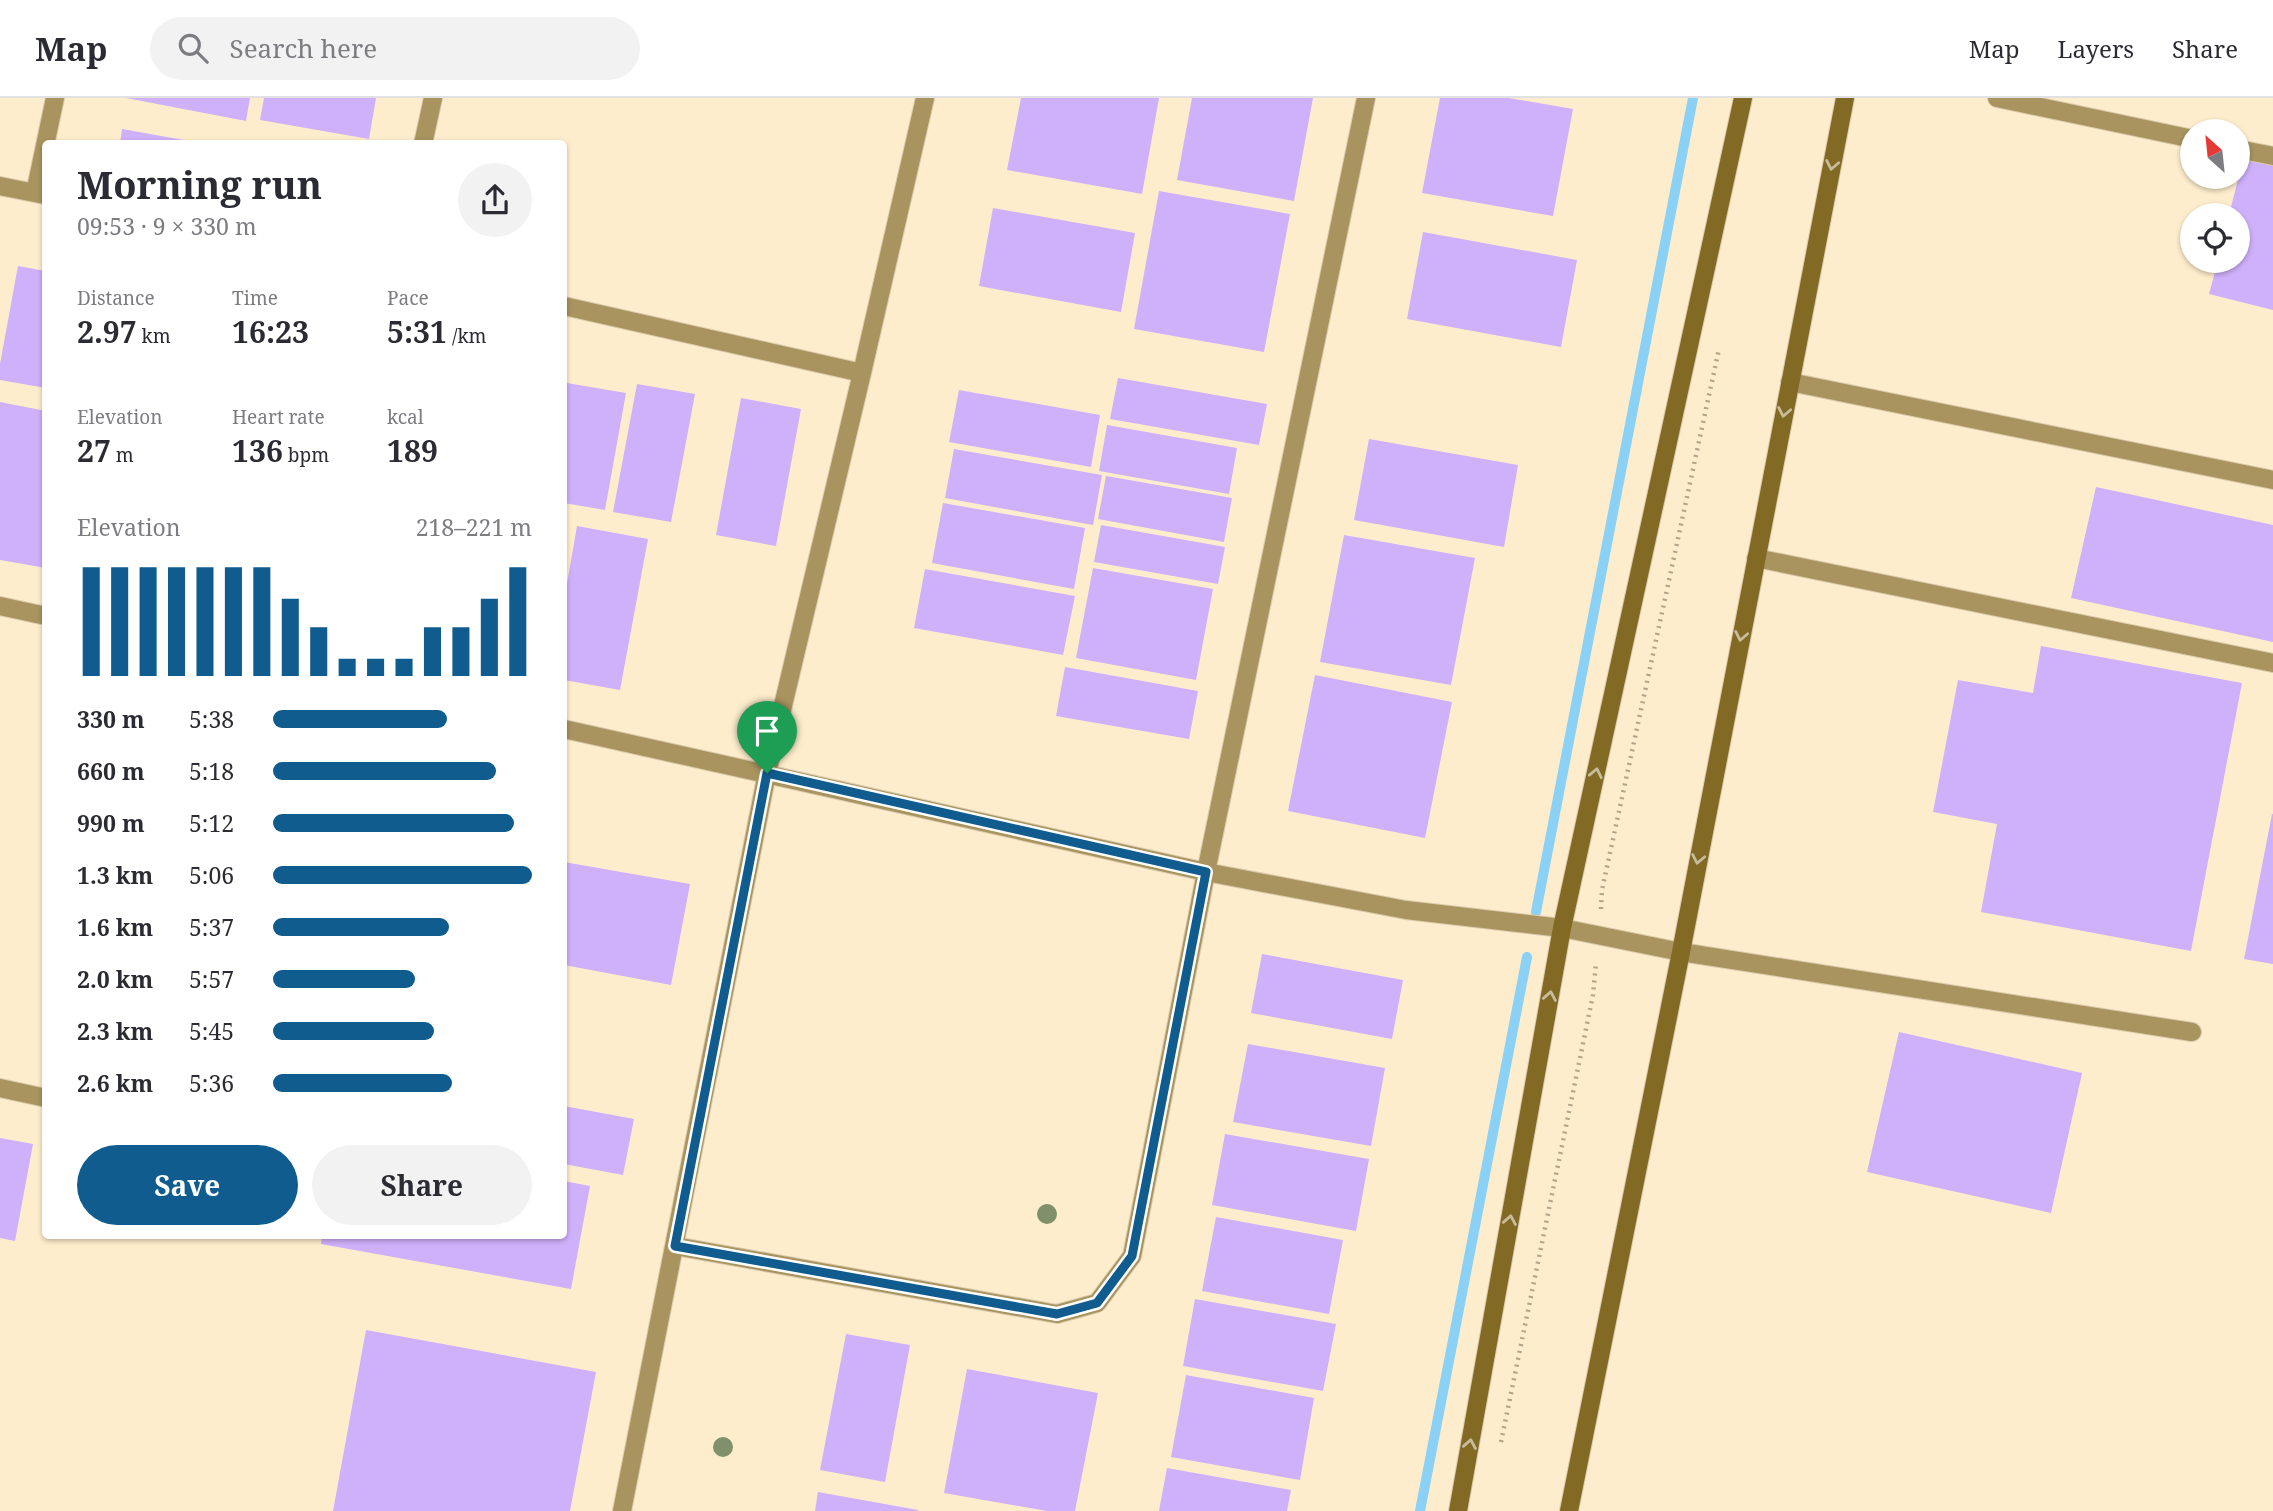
<!DOCTYPE html>
<meta charset="utf-8">
<style>
body{margin:0;font-family:"Noto Serif",serif;background:#f2f2f3;color:#2b2b33;height:100vh;display:flex;flex-direction:column;font-size:26px;white-space:nowrap}
*{box-sizing:border-box;margin:0}
p{font-size:23px;color:#7c7c81}
.icon{flex:none;width:38px;height:38px;fill:none;stroke:currentColor;stroke-width:2;stroke-linecap:round;stroke-linejoin:round}
.map{position:relative;flex:1;overflow:hidden}
.panel{position:absolute;left:42px;top:42px;width:525px;height:1099px;display:flex;flex-direction:column;background:#fff;border-radius:7px;box-shadow:0 2px 5px #0004}
.panel>*{flex:none}
.needle{width:46px;rotate:333deg}
.buttons{position:absolute;left:2180px;top:21px;display:grid;gap:14px}
.buttons a{display:grid;place-items:center;width:70px;height:70px;border-radius:50%;background:#fff;box-shadow:0 2px 5px #0004;font-size:35px}
.pin{position:absolute;display:grid;place-items:center;width:60px;height:60px;color:#fff;margin:-72px -30px;border-radius:50% 50% 50% 0;rotate:-45deg;box-shadow:0 0 7px #0007}
.pin .icon{rotate:45deg}
.round{display:grid;place-items:center;flex:none;width:74px;height:74px;border-radius:37px;background:#f2f2f3}
.overview{display:flex;align-items:center;justify-content:space-between;height:119px;padding:0 35px}
h1{font-size:38px;font-weight:700;line-height:52px}
.figures{display:grid;grid-template-columns:repeat(3,1fr);gap:10px;height:119px;padding:7px 35px}
.figures div{display:grid;align-content:center}
.figures b{font-size:30px;font-weight:700}
.figures small{font-size:19px;font-weight:400}
.figures p{font-size:19px}
.chart{height:196px;padding:14px 35px}
.chart p{display:flex;justify-content:space-between}
.chart svg{width:100%;height:126px;margin-top:7px;stroke:#105c8f;stroke-width:6}
.button{display:flex;gap:14px;margin-top:auto;padding:14px 35px}
.button a{flex:1;height:80px;border-radius:42px;background:#105c8f;color:#fff;font-size:28px;font-weight:700;line-height:80px;text-align:center}
.button a+a{background:#f2f2f3;color:#2b2b33}
ul{padding:0 35px;list-style:none;font-size:23px}
li{display:grid;grid-template-columns:112px 84px 1fr;align-items:center;height:52px}
li i{height:18px;border-radius:9px;background:#105c8f}
header{display:flex;align-items:center;gap:42px;box-sizing:border-box;height:98px;padding:0 35px;background:#fff;border-bottom:2px solid #e1e1e2}
header strong{font-size:33px}
nav{display:flex;gap:38px;margin-inline-start:auto;font-size:24px}
.search{width:490px;height:63px;background:#f2f2f3;display:flex;align-items:center;gap:18px;box-sizing:border-box;padding:0 24px;border-radius:38px;color:#7c7c81;font-size:26px}
.map>svg:first-child{display:block}
</style>
<header>
<strong>Map</strong>
<div class="search"><svg class="icon" aria-label="search" viewBox="0 0 24 24"><circle cx="10" cy="10" r="6"/><path d="M15 15l6 6"/></svg>Search here</div>
<nav><a>Map</a><a>Layers</a><a>Share</a></nav>
</header>
<div class="map">
<svg width="2273" height="1413" viewBox="0 0 2273 1413">
<rect width="100%" height="100%" fill="#feedcc"/>
<g fill="none" stroke-linecap="round" stroke-linejoin="round">
<!-- stream -->
<path stroke="#8bd1f6" stroke-width="10" d="M1536 814 1693 0
M1420 1413 1527 859"/>
</g>
<!-- building -->
<path fill="#cfb0fb" d="M126 0H250L246 23Z
M264 0H376L369 41 260 22Z
M1021 0H1159L1142 96 1007 72Z
M1192 0H1313L1294 103 1177 82Z
M1440 0H1509L1573 11 1553 118 1422 95Z
M122 31 195 44 194 46H120Z
M2244 58 2273 65V212L2209 196 2218 163H2238V117H2229Z
M1159 93 1290 116 1264 254 1134 231Z
M993 110 1135 135 1121 214 979 188Z
M1423 134 1577 162 1561 249 1407 221Z
M18 168 46 173V290L0 282V266Z
M1118 280 1267 306 1259 347 1110 321Z
M567 285 626 295 605 412 564 405V306Z
M637 286 695 296 671 424 613 414Z
M959 292 1100 317 1091 369 949 344Z
M741 300 801 311 776 448 716 437Z
M0 304 46 313V470L0 462Z
M1107 327 1237 350 1229 396 1099 373Z
M1369 341 1518 367 1504 449 1354 422Z
M954 351 1102 377 1093 427 945 400Z
M1106 378 1232 400 1224 444 1098 421Z
M2096 389 2273 427V544L2071 500Z
M943 405 1085 430 1074 491 932 465Z
M1101 427 1225 449 1218 486 1094 464Z
M577 428 648 441 620 592 564 582V503Z
M1344 437 1475 460 1451 587 1320 564Z
M1093 470 1213 491 1196 582 1076 560Z
M925 471 1075 498 1063 557 914 530Z
M2041 548 2242 585 2191 853 1981 814 1997 726 1933 714 1958 582 2033 595Z
M1065 569 1198 593 1189 641 1056 618Z
M1315 577 1452 604 1425 740 1288 713Z
M2272 716H2273V866L2244 861Z
M564 764 690 786 671 887 564 867Z
M1262 856 1403 882 1392 941 1251 915Z
M1899 934 2082 975 2051 1115 1867 1074Z
M1248 946 1385 970 1371 1048 1233 1024Z
M564 1008 634 1021 623 1077 564 1066Z
M1225 1036 1369 1061 1356 1133 1212 1107Z
M0 1040 33 1046 15 1143 0 1140Z
M564 1083 590 1088 571 1191 321 1146 322 1138H564Z
M1216 1119 1343 1142 1329 1216 1202 1193Z
M1195 1201 1336 1226 1323 1293 1183 1268Z
M366 1232 596 1274 570 1413H333Z
M846 1236 910 1247 885 1384 820 1372Z
M967 1271 1098 1295 1075 1413H1047L944 1395Z
M1186 1277 1314 1300 1300 1382 1171 1359Z
M1167 1370 1291 1392 1287 1413H1159Z
M818 1394 918 1412V1413H815Z"/>
<g fill="none" stroke-linecap="round" stroke-linejoin="round">
<defs>
<path id="lane" d="M1997 0 2193 41
M423 46 433 0
M2238 51 2273 58
M0 88 45 97
M35 95 55 0
M564 208 862 275
M1790 284 2273 382
M1756 460 2273 565
M0 508 46 518
M564 631 1206 774 1406 812 1562 830 1681 854 2192 934
M0 990 46 1000
M675 1148 1057 1216 1097 1205 1132 1158 1206 774 1366 0
M622 1413 767 675 862 275 925 0"/>
<path id="secondary" d="M1458 1413 1562 830 1743 0
M1569 1413 1681 854 1845 0"/>
</defs>
<!-- lane casing -->
<use href="#lane" stroke="#dacbad" stroke-width="20"/>
<!-- secondary casing -->
<use href="#secondary" stroke="#dacbad" stroke-width="20"/>
<!-- path -->
<path stroke="#b1a48a" stroke-width="4.5" stroke-dasharray="2 5" stroke-linecap="butt" d="M1601 811 1602 792 1719 251
M1501 1344 1593 897 1596 865"/>
<!-- lane -->
<use href="#lane" stroke="#a9945f" stroke-width="18"/>
<!-- secondary -->
<use href="#secondary" stroke="#826924" stroke-width="18"/>
</g>
<!-- trees -->
<g fill="#7f906a">
<circle cx="1047" cy="1116" r="10"/>
<circle cx="723" cy="1349" r="10"/>
</g>
<!-- one-way arrows -->
<defs><path id="oneway-chevron" d="M-2-3.5L2.5 0L-2 3.5" fill="none" stroke-width="1.6" stroke-linecap="round" stroke-linejoin="round" transform="scale(1.75)"/></defs>
<g stroke="#c7bc9c">
<use href="#oneway-chevron" transform="translate(1832 67) rotate(101)"/>
<use href="#oneway-chevron" transform="translate(1784 314) rotate(101)"/>
<use href="#oneway-chevron" transform="translate(1741 538) rotate(101)"/>
<use href="#oneway-chevron" transform="translate(1596 675) rotate(-78)"/>
<use href="#oneway-chevron" transform="translate(1698 761) rotate(101)"/>
<use href="#oneway-chevron" transform="translate(1550 898) rotate(-80)"/>
<use href="#oneway-chevron" transform="translate(1510 1122) rotate(-80)"/>
<use href="#oneway-chevron" transform="translate(1470 1346) rotate(-80)"/>
</g>
<g fill="none" stroke-linecap="round" stroke-linejoin="round">
<defs>
<path id="route" d="M767 675 1206 774 1132 1158 1097 1205 1057 1216 675 1148Z"/>
</defs>
<!-- route casing -->
<use href="#route" stroke="#fff" stroke-width="14"/>
<!-- route -->
<use href="#route" stroke="#105c8f" stroke-width="9"/>
</g>
</svg>
<div class="buttons">
<a><svg class="needle" viewBox="-14 -14 28 28"><path d="M0-13l5 13h-10z" fill="#e53935"/><path d="M0 13l5-13h-10z" fill="#7c7c81"/></svg></a>
<a><svg class="icon" aria-label="locate" viewBox="0 0 24 24"><circle cx="12" cy="12" r="6"/><path d="M12 2v4M12 18v4M2 12h4M18 12h4"/></svg></a>
</div>
<div class="pin" style="left:767px;top:675px;background:#1e9e55"><svg class="icon" aria-label="arrive" viewBox="0 0 24 24"><path d="M6 21V4h12l-3 4 3 4H6"/></svg></div>
<section class="panel">
<div class="overview"><div><h1>Morning run</h1><p>09:53 · 9 × 330 m</p></div><a class="round"><svg class="icon" aria-label="share" viewBox="0 0 24 24"><path d="M12 15V3M7 8l5-5 5 5M5 13v7h14v-7"/></svg></a></div>
<div class="figures">
<div><p>Distance</p><b>2.97<small> km</small></b></div>
<div><p>Time</p><b>16:23</b></div>
<div><p>Pace</p><b>5:31<small> /km</small></b></div>
</div>
<div class="figures">
<div><p>Elevation</p><b>27<small> m</small></b></div>
<div><p>Heart rate</p><b>136<small> bpm</small></b></div>
<div><p>kcal</p><b>189</b></div>
</div>
<div class="chart"><p><span>Elevation</span>218–221 m</p>
<svg viewBox="0 0 160 44" preserveAspectRatio="none"><path d="M5 44V6M15 44V6M25 44V6M35 44V6M45 44V6M55 44V6M65 44V6M75 44V17M85 44V27M95 44V38M105 44V38M115 44V38M125 44V27M135 44V27M145 44V17M155 44V6"/></svg>
</div>
<ul>
<li><b>330 m</b>5:38<i style="width:67%"></i></li>
<li><b>660 m</b>5:18<i style="width:86%"></i></li>
<li><b>990 m</b>5:12<i style="width:93%"></i></li>
<li><b>1.3 km</b>5:06<i style="width:100%"></i></li>
<li><b>1.6 km</b>5:37<i style="width:68%"></i></li>
<li><b>2.0 km</b>5:57<i style="width:55%"></i></li>
<li><b>2.3 km</b>5:45<i style="width:62%"></i></li>
<li><b>2.6 km</b>5:36<i style="width:69%"></i></li>
</ul>
<div class="button"><a>Save</a><a>Share</a></div>
</section>
</div>
